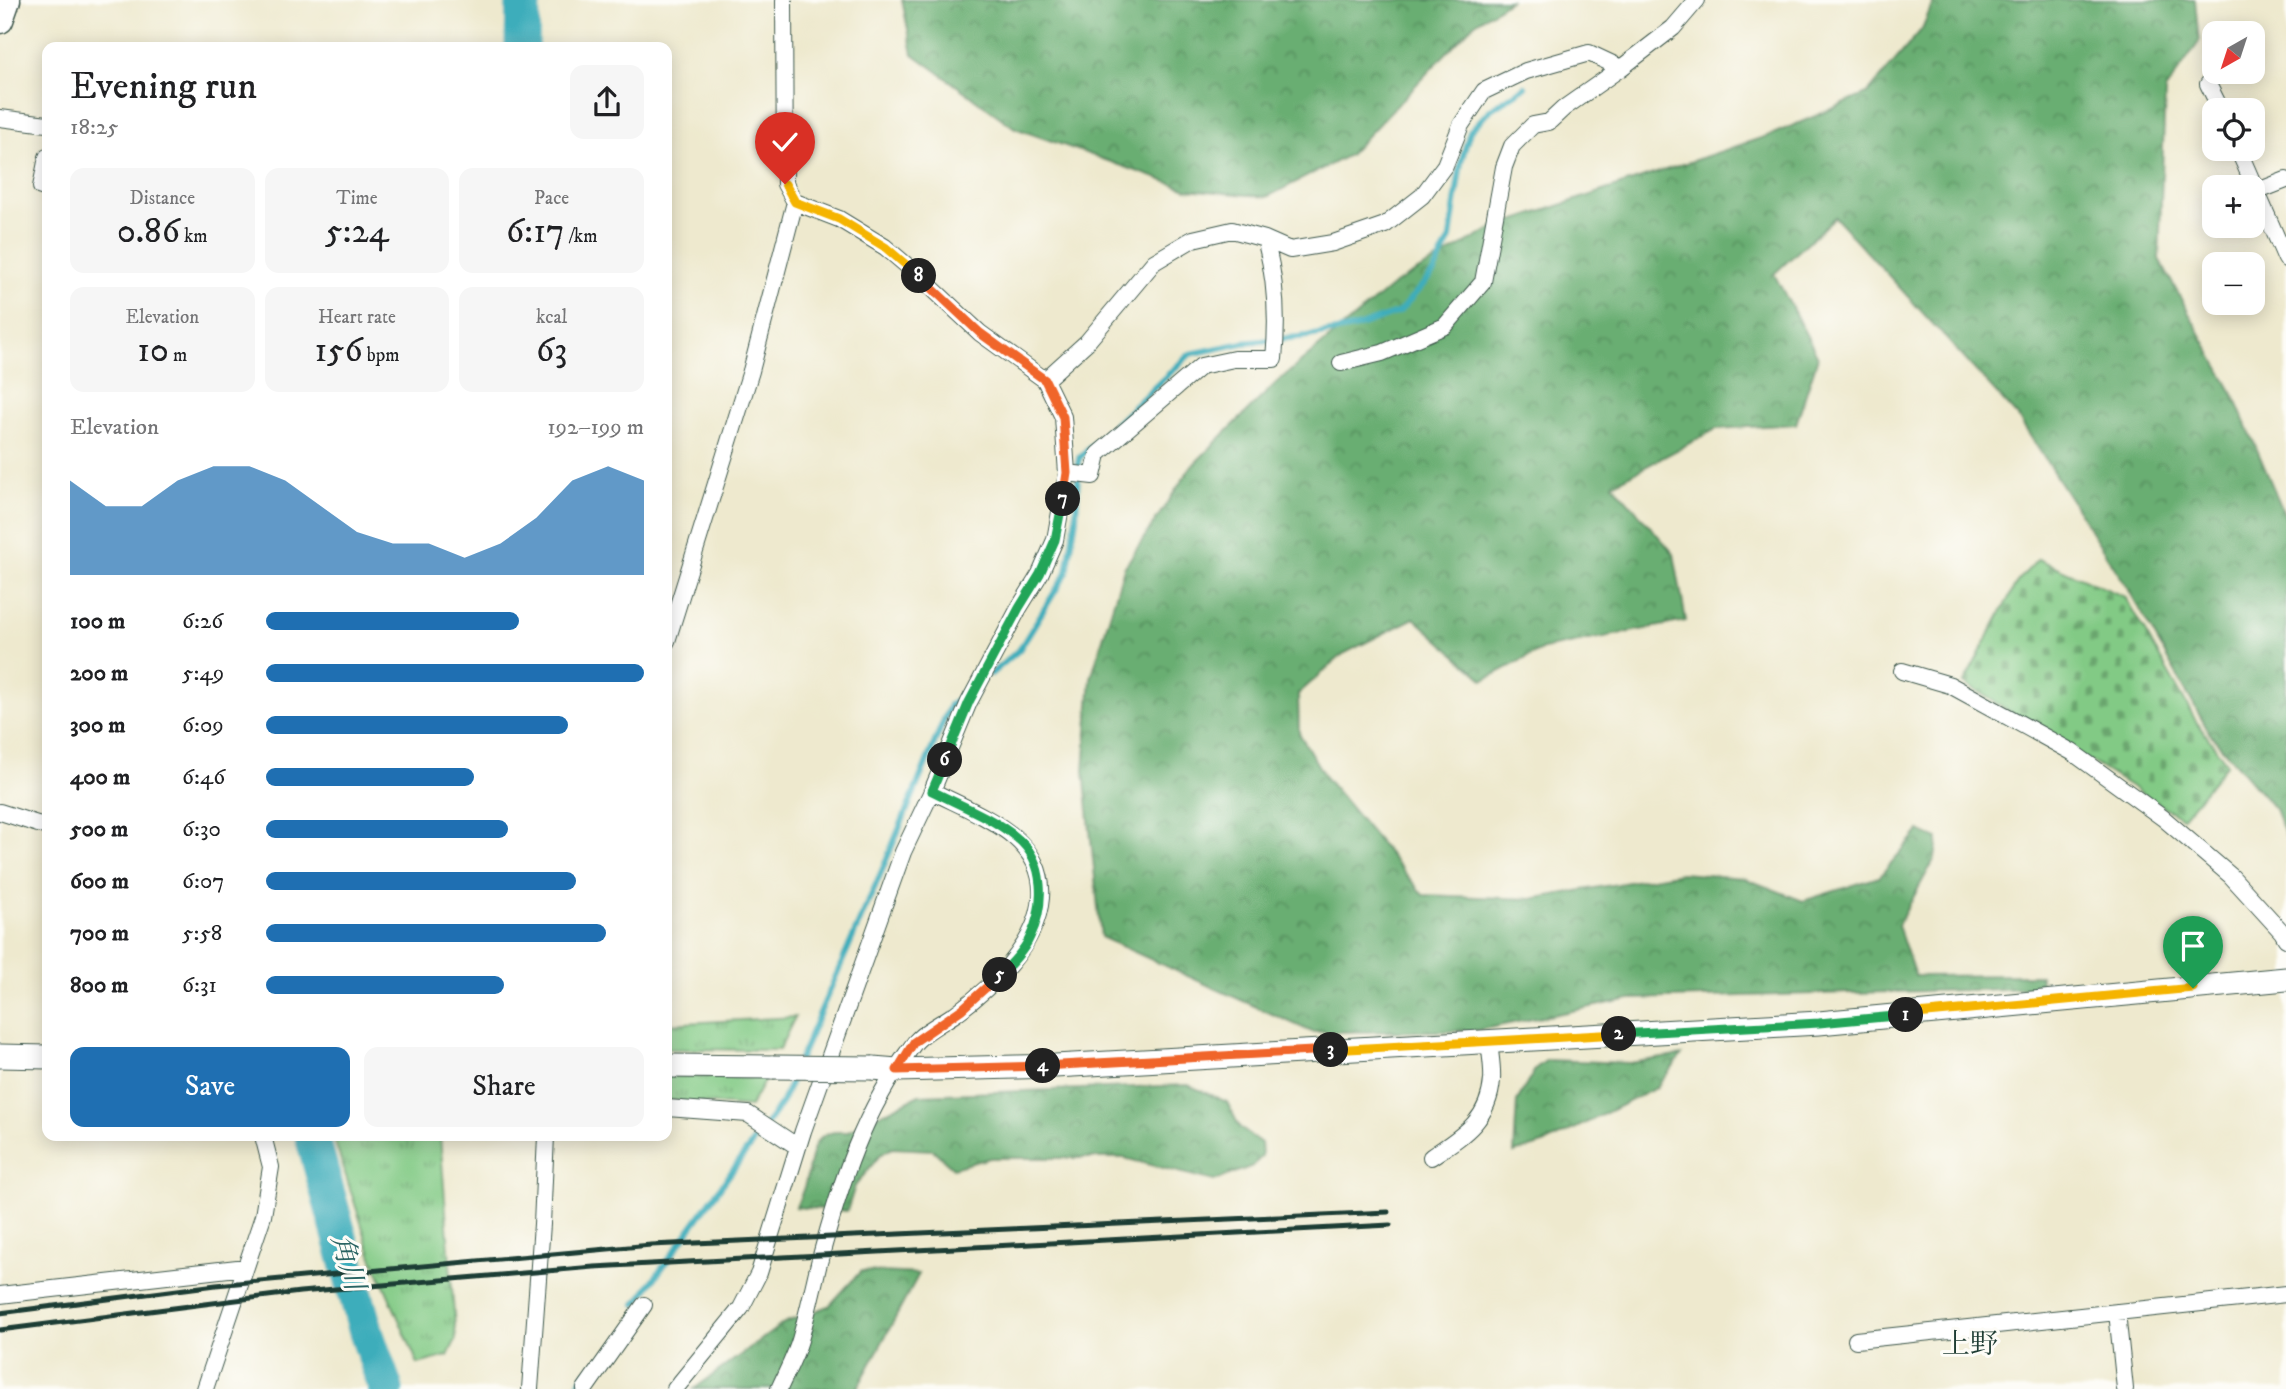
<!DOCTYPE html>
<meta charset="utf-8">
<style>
body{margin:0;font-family:"IM FELL DW Pica","Noto Serif JP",serif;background:#f6f6f6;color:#202124;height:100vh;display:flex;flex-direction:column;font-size:26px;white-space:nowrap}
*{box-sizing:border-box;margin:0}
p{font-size:23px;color:#757577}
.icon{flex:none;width:38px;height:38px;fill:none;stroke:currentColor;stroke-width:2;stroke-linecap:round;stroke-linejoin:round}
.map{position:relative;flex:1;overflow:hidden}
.sheet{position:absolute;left:42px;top:42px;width:630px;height:1099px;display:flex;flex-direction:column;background:#fff;border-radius:14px;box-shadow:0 4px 18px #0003}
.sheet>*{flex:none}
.needle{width:46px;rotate:219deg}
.fabs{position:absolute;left:2202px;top:21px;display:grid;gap:14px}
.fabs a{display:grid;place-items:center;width:63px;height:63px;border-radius:14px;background:#fff;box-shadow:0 4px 18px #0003;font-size:35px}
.pin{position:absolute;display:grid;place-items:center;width:60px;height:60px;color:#fff;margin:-72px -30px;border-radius:50% 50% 50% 0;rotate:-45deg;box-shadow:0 0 7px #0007}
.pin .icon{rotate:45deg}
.km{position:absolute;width:35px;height:35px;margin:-18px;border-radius:50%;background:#222;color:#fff;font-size:19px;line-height:35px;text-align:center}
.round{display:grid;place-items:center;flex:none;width:74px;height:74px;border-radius:14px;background:#f6f6f6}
.overview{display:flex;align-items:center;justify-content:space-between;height:119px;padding:0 28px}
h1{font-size:38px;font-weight:600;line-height:52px}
.figures{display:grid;grid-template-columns:repeat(3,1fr);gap:10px;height:119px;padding:7px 28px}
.figures div{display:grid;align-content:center;border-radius:14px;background:#f6f6f6;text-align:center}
.figures b{font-size:35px;font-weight:600}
.figures small{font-size:19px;font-weight:400}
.figures p{font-size:19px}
.chart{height:196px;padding:14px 28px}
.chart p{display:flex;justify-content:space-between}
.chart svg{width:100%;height:126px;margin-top:7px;fill:#1f6fb2;opacity:.7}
.primary-button{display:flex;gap:14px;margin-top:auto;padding:14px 28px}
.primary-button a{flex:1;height:80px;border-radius:14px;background:#1f6fb2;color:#fff;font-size:28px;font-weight:600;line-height:80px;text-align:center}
.primary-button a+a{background:#f6f6f6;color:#202124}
ul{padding:0 28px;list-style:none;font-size:23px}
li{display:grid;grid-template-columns:112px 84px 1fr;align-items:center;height:52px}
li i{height:18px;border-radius:9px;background:#1f6fb2}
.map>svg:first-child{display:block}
</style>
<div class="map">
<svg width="2286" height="1389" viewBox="0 0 2286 1389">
<defs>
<pattern id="grass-tufts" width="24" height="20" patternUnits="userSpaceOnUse" patternTransform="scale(1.75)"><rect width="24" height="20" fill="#82ca85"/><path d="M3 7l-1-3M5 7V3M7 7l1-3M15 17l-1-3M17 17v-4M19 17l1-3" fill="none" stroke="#6aa56e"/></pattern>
<pattern id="forest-crowns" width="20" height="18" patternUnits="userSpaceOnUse" patternTransform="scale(1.75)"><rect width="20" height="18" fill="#69ae72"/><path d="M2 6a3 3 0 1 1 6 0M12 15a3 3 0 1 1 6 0" fill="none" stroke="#568f5e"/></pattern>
<pattern id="cemetery-stones" width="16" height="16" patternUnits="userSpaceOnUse" patternTransform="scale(1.75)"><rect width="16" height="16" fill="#82ca85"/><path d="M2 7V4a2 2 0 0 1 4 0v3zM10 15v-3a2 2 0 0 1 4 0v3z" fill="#6aa56e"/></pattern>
</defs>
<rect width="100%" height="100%" fill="#fdfcf7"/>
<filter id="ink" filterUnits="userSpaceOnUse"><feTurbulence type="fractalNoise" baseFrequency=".0143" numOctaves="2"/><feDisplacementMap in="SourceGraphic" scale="14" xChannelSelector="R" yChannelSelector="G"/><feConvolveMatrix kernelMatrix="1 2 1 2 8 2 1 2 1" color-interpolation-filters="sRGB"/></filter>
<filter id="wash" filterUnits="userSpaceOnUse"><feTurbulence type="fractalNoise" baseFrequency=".00686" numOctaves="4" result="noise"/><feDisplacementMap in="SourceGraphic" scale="28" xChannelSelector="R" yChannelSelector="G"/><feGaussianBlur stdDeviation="1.57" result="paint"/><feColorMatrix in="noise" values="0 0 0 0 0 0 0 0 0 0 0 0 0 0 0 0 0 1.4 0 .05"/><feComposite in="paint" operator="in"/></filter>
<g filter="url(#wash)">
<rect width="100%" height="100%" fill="#eee9ce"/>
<!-- grass -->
<path fill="url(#grass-tufts)" stroke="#50845c" stroke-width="2" d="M795 1017 779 1050 667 1049V1024Z
M667 1076 766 1078 750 1107 667 1100Z
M333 1136H440L456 1339 448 1356 418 1364 372 1257Z"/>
<!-- forest -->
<path fill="url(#forest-crowns)" stroke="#447653" stroke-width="2" d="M902 0H1510L1474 24 1349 155 1267 197 1187 189 1015 128 913 54Z
M1934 0H2195L2199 42 2165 91 2159 259 2234 395 2286 518V837L2275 809 2210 734 2127 587 2018 417 1835 217 1774 274 1818 357 1796 424 1716 429 1613 484 1674 554 1686 621 1543 649 1484 680 1414 618 1343 654 1298 694 1299 733 1325 777 1423 895 1531 899 1681 873 1744 878 1803 901 1879 877 1919 831 1938 839 1935 858 1898 925 1915 976 2040 975 2042 988 1630 999 1474 1031 1312 1032 1101 937 1084 771 1091 678 1124 568 1191 467 1276 383 1393 285 1495 227 1773 134 1867 94 1922 29Z
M1682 1055 1656 1088 1546 1143 1514 1153 1517 1101 1536 1068 1547 1060 1630 1063Z
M1188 1085 1227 1102 1240 1128 1261 1143 1262 1156 1253 1166 1214 1181 1124 1158H990L953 1168 933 1150 892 1148 880 1155 855 1186 847 1211 796 1207C800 1198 804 1189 806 1180 813 1153 810 1129 846 1132L919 1095Z
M861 1271 919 1274 857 1389H694L784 1323 829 1306Z"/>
<!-- cemetery -->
<path fill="url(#cemetery-stones)" stroke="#50845c" stroke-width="2" d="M2038 559 2125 597 2196 721 2227 764 2182 818 1964 683 2017 582Z"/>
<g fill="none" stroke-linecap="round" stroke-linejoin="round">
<!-- stream -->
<path stroke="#3eadbb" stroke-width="6" d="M991 674 1019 650 1067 572 1076 518 1079 458 1190 354 1243 343 1308 336 1354 328 1399 312 1434 272 1450 238 1461 162 1470 131 1491 109 1525 87
M798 1063 883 868 950 705 969 692
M636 1304 782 1102 794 1074
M575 1389 587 1372"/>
<!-- river -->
<path stroke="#3eadbb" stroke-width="35" d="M522 47 523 0
M312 1136 367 1335 386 1389"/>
</g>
</g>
<g filter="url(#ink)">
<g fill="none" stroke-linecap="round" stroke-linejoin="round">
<defs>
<path id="street" d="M2208 84 2221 110
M0 118 47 124
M2238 149 2286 259
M47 157 41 187 47 188
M2258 191 2286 180
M1341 363 1382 353 1445 326 1483 282 1504 167 1512 146 1533 125 1549 122 1564 108 1621 68
M1045 380 1087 342 1154 262 1193 239 1232 230 1265 239 1290 250 1333 243 1385 225 1422 196 1445 165 1461 125 1484 91 1526 71 1589 53 1621 68 1673 28 1697 0
M1067 473 1093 476 1098 454 1201 366 1234 359H1274C1278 318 1276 279 1265 239
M667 641 751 371 795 202
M1902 671 1950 685 2072 752 2163 818 2231 876 2282 932 2286 939
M0 812 47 827
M667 1108 748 1114 798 1147
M1431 1157C1462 1136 1489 1121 1492 1080 1493 1067 1490 1054 1489 1041
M0 1295 246 1267
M2117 1312 2125 1389
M1856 1340 2286 1294
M205 1389 263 1216 271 1167 263 1136
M530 1389 542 1224 546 1136
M585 1389 644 1305
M675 1389 741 1308 759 1273 803 1131 903 852 932 791 969 702 1019 608 1040 574 1055 540 1067 473 1063 417 1045 380 980 333 918 275 885 247 839 219 795 202 785 184 784 0
M779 1389C786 1373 795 1357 800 1340 807 1315 813 1288 819 1263 840 1184 863 1111 913 1045 922 1032 942 1023 955 1014 992 987 1037 945 1041 898 1046 836 976 814 932 791"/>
<path id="secondary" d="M0 1056 47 1057
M667 1066 773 1067
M873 1068 897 1070 1055 1066 1819 1023 2286 979"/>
<path id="primary" d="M0 20 7 0"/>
</defs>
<!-- street casing -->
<use href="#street" stroke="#3e574b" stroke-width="18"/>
<!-- secondary casing -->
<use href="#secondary" stroke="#3e574b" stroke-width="25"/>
<!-- primary casing -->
<use href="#primary" stroke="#3e574b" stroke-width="29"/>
<!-- street -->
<use href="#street" stroke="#fff" stroke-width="16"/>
<!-- secondary -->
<use href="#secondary" stroke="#fff" stroke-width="23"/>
<!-- primary -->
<use href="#primary" stroke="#fff" stroke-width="26"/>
<!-- rail -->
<path stroke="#1f3d34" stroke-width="5" d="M0 1313 216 1285 651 1245 1388 1212
M0 1330 300 1292 594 1267 1390 1225"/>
<defs>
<path id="secondary-bridge" d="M773 1067 873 1068"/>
</defs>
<!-- secondary-bridge casing -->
<use href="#secondary-bridge" stroke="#3e574b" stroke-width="25" stroke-linecap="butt"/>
<!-- secondary-bridge -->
<use href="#secondary-bridge" stroke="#fff" stroke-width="23"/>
</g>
</g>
<g fill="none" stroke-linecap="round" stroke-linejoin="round" filter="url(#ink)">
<defs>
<path id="split-1" d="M1906 1015 2193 988"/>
<path id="split-2" d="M1619 1034 1819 1023 1906 1015"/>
<path id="split-3" d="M1331 1050 1619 1034"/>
<path id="split-4" d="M1043 1066 1331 1050"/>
<path id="split-5" d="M1000 975 962 1009 914 1042 897 1070 1043 1066"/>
<path id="split-6" d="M945 760 932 791C960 805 993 818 1017 838 1046 861 1045 906 1030 937 1024 951 1011 964 1000 975"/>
<path id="split-7" d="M945 760 969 702 1019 608 1040 574 1055 540 1063 499"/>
<path id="split-8" d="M919 276 980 333 1045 380 1063 417 1067 473 1063 499"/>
<path id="split-9" d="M785 184 795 202 839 219 885 247 919 276"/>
</defs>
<!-- split-1 casing -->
<use href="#split-1" stroke="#fff" stroke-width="14"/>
<!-- split-2 casing -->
<use href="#split-2" stroke="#fff" stroke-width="14"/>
<!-- split-3 casing -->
<use href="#split-3" stroke="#fff" stroke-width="14"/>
<!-- split-4 casing -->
<use href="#split-4" stroke="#fff" stroke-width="14"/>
<!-- split-5 casing -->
<use href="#split-5" stroke="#fff" stroke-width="14"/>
<!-- split-6 casing -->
<use href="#split-6" stroke="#fff" stroke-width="14"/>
<!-- split-7 casing -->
<use href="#split-7" stroke="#fff" stroke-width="14"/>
<!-- split-8 casing -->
<use href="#split-8" stroke="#fff" stroke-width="14"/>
<!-- split-9 casing -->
<use href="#split-9" stroke="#fff" stroke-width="14"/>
<!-- split-1 -->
<use href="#split-1" stroke="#f5b400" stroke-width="9"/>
<!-- split-2 -->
<use href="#split-2" stroke="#22a559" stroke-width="9"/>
<!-- split-3 -->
<use href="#split-3" stroke="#f5b400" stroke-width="9"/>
<!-- split-4 -->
<use href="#split-4" stroke="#f0652b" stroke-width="9"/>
<!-- split-5 -->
<use href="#split-5" stroke="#f0652b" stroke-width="9"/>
<!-- split-6 -->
<use href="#split-6" stroke="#22a559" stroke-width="9"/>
<!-- split-7 -->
<use href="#split-7" stroke="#22a559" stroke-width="9"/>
<!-- split-8 -->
<use href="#split-8" stroke="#f0652b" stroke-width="9"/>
<!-- split-9 -->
<use href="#split-9" stroke="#f5b400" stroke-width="9"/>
</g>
<g text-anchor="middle" stroke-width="6" stroke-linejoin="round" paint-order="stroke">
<!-- water labels -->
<g font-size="28" font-style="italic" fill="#2a6463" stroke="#fdfcf7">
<text transform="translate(349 1262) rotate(74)" y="10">角川</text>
</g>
<!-- neighbourhood labels -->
<g font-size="28" fill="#1f3d34" stroke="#fdfcf7">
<text x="1970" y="1353">上野</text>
</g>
</g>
</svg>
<div class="fabs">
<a><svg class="needle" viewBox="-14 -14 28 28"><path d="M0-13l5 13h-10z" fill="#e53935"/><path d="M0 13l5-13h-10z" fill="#757577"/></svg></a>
<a><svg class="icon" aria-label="locate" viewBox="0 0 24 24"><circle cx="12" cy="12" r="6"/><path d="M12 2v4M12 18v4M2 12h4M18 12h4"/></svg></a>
<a>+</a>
<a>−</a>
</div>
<div class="pin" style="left:2193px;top:988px;background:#1e9e55"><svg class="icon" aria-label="arrive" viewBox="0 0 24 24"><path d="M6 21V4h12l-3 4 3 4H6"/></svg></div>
<div class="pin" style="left:785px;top:184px;background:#d93025"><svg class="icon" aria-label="check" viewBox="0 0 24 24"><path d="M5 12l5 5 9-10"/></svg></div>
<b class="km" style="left:1906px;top:1015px">1</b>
<b class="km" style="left:1619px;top:1034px">2</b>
<b class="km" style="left:1331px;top:1050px">3</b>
<b class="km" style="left:1043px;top:1066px">4</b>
<b class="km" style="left:1000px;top:975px">5</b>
<b class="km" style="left:945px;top:760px">6</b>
<b class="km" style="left:1063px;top:499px">7</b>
<b class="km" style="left:919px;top:276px">8</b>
<section class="sheet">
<div class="overview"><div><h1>Evening run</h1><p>18:25</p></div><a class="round"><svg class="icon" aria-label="share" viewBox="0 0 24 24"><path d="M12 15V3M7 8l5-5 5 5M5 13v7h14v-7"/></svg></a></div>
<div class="figures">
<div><p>Distance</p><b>0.86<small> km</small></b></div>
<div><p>Time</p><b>5:24</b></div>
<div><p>Pace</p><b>6:17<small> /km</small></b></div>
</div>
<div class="figures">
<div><p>Elevation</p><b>10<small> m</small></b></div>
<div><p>Heart rate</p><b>156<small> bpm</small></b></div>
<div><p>kcal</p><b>63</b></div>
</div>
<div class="chart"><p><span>Elevation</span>192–199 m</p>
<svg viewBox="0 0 160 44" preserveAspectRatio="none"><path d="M0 44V11L10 20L20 20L30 11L40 6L50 6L60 11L70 20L80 29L90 33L100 33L110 38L120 33L130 24L140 11L150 6L160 11V44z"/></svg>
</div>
<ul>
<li><b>100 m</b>6:26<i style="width:67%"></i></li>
<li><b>200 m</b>5:49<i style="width:100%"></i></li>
<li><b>300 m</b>6:09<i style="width:80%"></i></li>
<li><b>400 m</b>6:46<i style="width:55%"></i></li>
<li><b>500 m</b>6:30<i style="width:64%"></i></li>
<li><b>600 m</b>6:07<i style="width:82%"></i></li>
<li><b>700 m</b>5:58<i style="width:90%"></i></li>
<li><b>800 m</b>6:31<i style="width:63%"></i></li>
</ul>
<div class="primary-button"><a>Save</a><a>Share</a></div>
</section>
</div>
